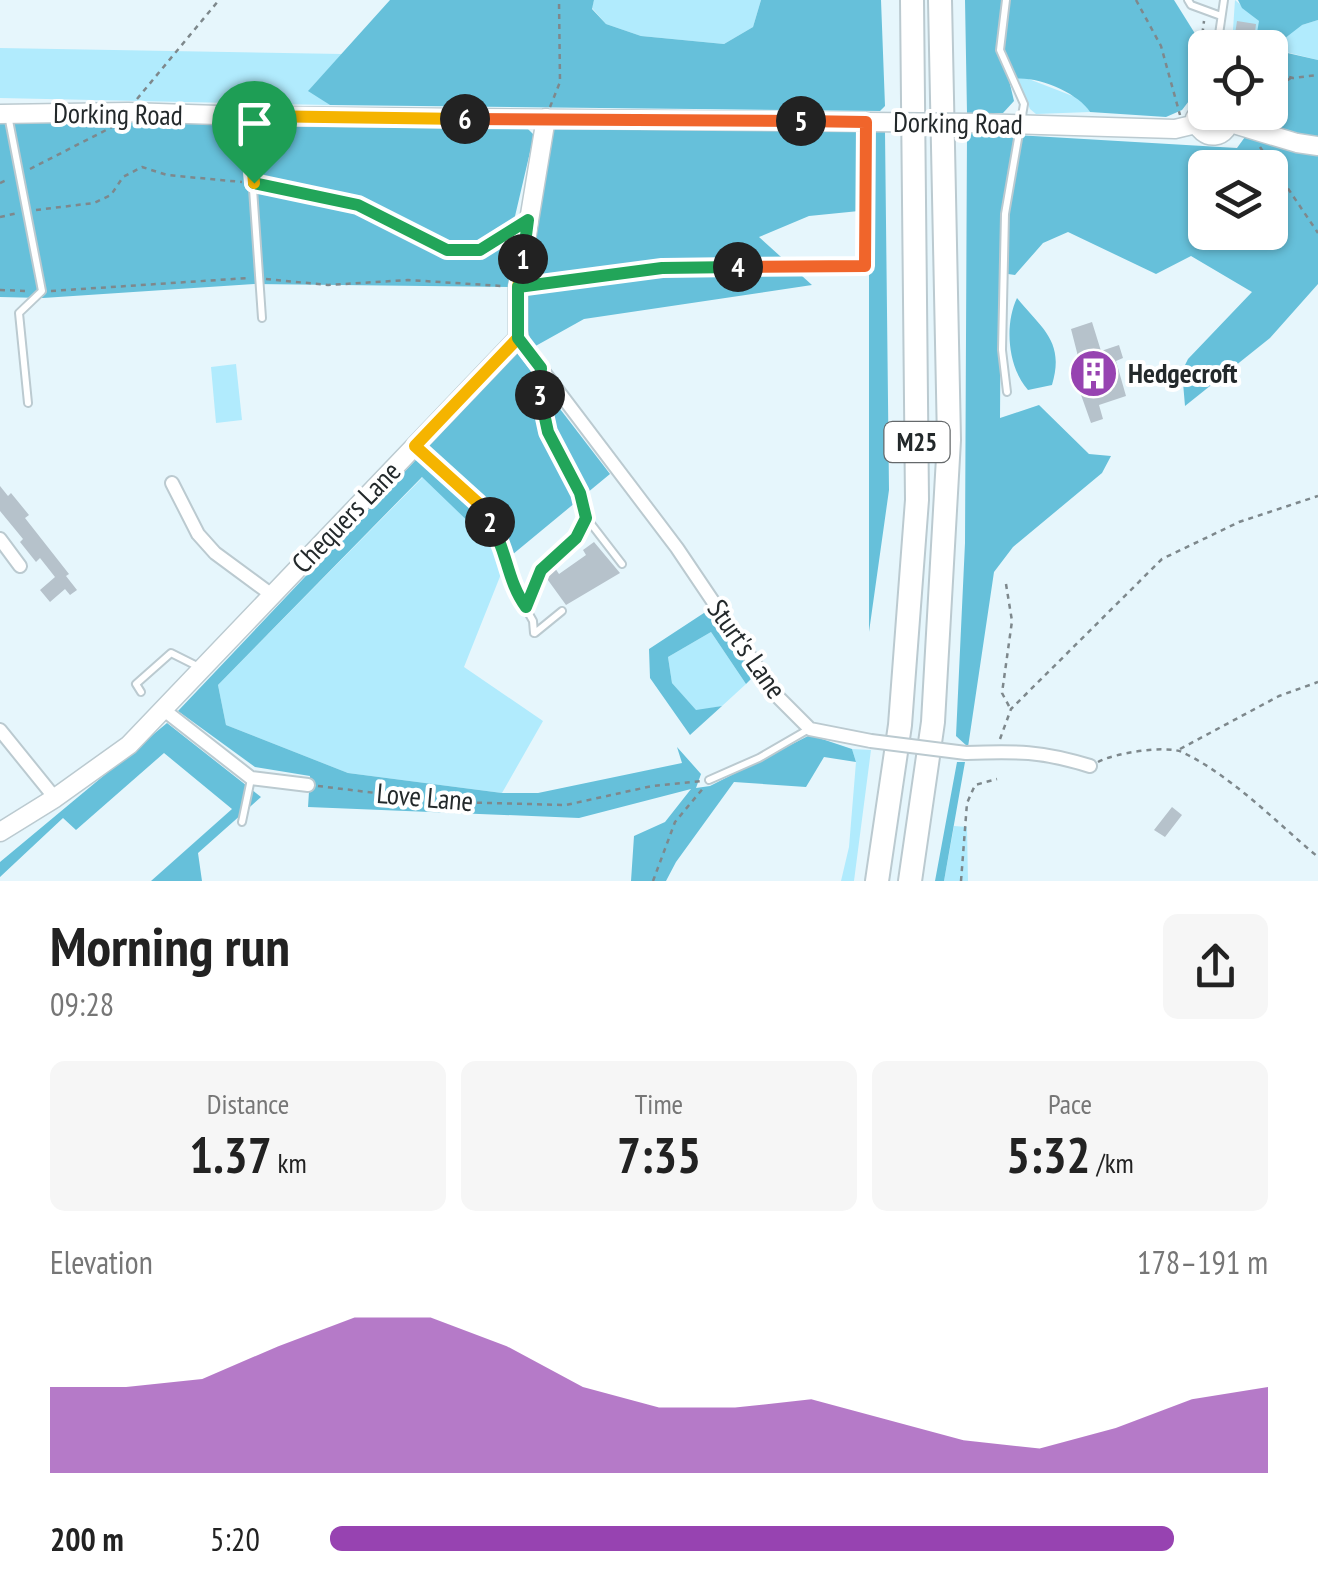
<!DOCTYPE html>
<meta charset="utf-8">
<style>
body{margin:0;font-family:"PT Sans Narrow",sans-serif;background:#f6f6f6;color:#222;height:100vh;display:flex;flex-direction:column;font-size:38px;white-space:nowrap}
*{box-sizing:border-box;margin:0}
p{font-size:32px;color:#767676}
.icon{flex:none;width:55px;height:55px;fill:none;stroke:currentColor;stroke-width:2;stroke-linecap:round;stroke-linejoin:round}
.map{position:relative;height:881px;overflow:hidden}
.sheet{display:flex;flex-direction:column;background:#fff;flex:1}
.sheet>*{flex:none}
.fabs{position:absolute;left:1188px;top:30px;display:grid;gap:20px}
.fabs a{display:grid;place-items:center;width:100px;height:100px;border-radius:15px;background:#fff;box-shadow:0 2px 8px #0004;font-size:50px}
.pin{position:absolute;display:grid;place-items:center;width:85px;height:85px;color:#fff;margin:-102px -42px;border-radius:50% 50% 50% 0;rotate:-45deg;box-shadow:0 0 10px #0007}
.pin .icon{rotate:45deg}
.km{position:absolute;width:50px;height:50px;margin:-25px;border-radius:50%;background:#222;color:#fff;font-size:28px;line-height:50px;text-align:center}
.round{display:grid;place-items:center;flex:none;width:105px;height:105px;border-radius:15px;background:#f6f6f6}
.overview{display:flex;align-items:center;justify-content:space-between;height:170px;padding:0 50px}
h1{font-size:55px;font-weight:600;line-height:75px}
.figures{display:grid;grid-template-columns:repeat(3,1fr);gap:15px;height:170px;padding:10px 50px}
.figures div{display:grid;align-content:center;border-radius:15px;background:#f6f6f6;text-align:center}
.figures b{font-size:50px;font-weight:600}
.figures small{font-size:28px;font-weight:400}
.figures p{font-size:28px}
.chart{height:280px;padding:20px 50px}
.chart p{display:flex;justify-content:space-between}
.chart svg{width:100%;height:180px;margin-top:10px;fill:#9743b1;opacity:.7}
ul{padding:0 50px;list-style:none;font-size:32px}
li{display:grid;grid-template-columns:160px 120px 1fr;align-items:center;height:75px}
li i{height:25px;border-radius:12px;background:#9743b1}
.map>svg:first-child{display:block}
</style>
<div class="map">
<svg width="1318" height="881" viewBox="0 0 1318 881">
<rect width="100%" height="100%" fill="#e6f6fc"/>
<!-- green -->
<path fill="#b1ebfd" d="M594 0H761L753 27 724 44 641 36 606 24 592 8Z
M1235 0 1259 21 1302 25 1318 20V60L1270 48 1232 44Z
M0 48 342 54 309 90 330 105 0 98Z
M1021 76 1083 100 1090 112 1036 114 1030 109 1017 77Z
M236 364 242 420 216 423 211 367Z
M423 477 507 559 464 667 543 721 502 793 348 773 226 725 218 685Z
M711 632 746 684 722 706 696 711 672 683 668 657Z
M852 749 871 750 854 881H841L849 847 856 762Z
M954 826 967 827 968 881H944Z"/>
<!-- forest -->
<path fill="#66c0da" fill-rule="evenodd" d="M390 0H594L592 9 606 24 641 36 724 44 753 27 761 0H881L885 106 880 111 330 105 308 91Z
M965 0H1174L1199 40 1192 97 1182 110 1166 117 1090 112C1078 92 1031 73 1009 80L1014 101 1003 113H967Z
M1238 0H1318V20L1302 25 1280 42 1257 33 1259 21 1242 8Z
M1270 49 1318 60V284L1270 338 1185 406 1182 371 1188 359 1252 292 1191 256 1156 274 1068 232 1043 243 1015 275 1001 273 1000 418 1039 405 1089 454 1111 456 1102 473 1013 547 994 572 968 747 956 736 965 543 967 132 1237 148 1258 119 1253 113 1270 112ZM1205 168H1270V232H1205Z
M0 116 525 126 534 135 512 229 518 281 543 128 885 132 889 490 869 632V210L809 216 759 237 812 285 584 319 532 348 518 287 254 284 43 298 0 297Z
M1017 298C1042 329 1065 341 1052 385L1028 390C1008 368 1004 325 1017 298Z
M517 353 610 474 507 559 422 477 218 685 226 725 348 773 502 793H538L682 763 677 747 701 774 696 788 710 786 810 735 852 749 856 762 824 757 806 787 734 782 676 862 666 881H631L634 836 665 822 691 789 579 818 308 807 310 776 255 767 178 711Z
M710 609 754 676 746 684 711 632 668 657 672 683 696 710 722 706 690 735 650 678 649 649Z
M167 723 261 797 198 853 202 881H151L232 809 164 753 76 830 63 818 0 877V862Z
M957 762H965L944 881H935Z"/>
<!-- building -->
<path fill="#b6c2cb" d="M1237 21 1256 24 1254 41H1234Z
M1092 322 1101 351 1119 345 1123 358 1116 361 1126 396 1099 405 1103 419 1091 423 1080 392 1077 374 1082 372 1071 329Z
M0 486 8 496 11 493 29 515 25 518 69 574 66 576 77 590 70 595 65 589 50 602 40 590 55 577 40 558 36 562 20 542 23 539 0 511Z
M594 542 620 573 566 605 545 576 555 568 559 574 586 555 583 550Z
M1172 807 1182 815 1165 837 1154 830Z"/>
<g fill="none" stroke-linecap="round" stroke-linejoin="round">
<defs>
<path id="service" d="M1006 0 1000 50 1024 104 1005 214 1002 350 1007 392
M1188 0 1191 5 1221 16
M1217 48 1224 0
M8 115 42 291 19 313 28 403
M248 117 262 318
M416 447C445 473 479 498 497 533 509 557 509 585 525 606
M585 516 622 564
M534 633 533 621 525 607C529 594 532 582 540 571 554 554 584 543 585 518 587 487 558 459 548 432 541 412 540 391 541 370
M535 633 562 611
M141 692 136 684 171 653 199 667
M709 780 759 758 809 729
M242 822 251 779"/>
<path id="minor" d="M518 338 677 548 776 695 810 729 871 741
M172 483 198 534 215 553 272 595
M0 539 20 566
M164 710 251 778 308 785
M0 730 55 798
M966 753C1016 751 1042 751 1090 766"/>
<path id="secondary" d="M1205 104 1195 118C1200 143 1231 141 1230 114
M0 114 128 112 248 116 866 122
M976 123 1175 129 1196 124
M1230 123 1297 143 1318 146
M0 832 55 798 129 745 518 338V287L546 118"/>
<path id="motorway" d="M877 881 900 725 917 500 912 0
M910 881 933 722 949 440 940 0"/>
</defs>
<!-- service casing -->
<use href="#service" stroke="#bbcad0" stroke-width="10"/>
<!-- minor casing -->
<use href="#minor" stroke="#bbcad0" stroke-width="16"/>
<!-- secondary casing -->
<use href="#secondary" stroke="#bbcad0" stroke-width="21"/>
<!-- motorway casing -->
<use href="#motorway" stroke="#bbcad0" stroke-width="26"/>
<!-- path -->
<path stroke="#7e888c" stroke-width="2.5" stroke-dasharray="5 5" stroke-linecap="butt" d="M1136 0 1161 46 1180 115
M1270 71 1293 78 1318 75
M1270 90 1291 78
M1195 93 1204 21
M137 99 219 0
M550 107 560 82 559 0
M1260 147 1318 233
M30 169 112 127
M0 183 9 179
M260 184 358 205 447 250H480L513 230
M36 210 94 203 111 195 123 177 142 167 167 175 242 182
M0 217 18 213
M266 279 328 285 408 280 502 286
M535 285 663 267 865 266 866 135
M0 290 28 291
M51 291 248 278
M1006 584 1012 621 1002 693 1010 708
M1000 739 1011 709 1162 559 1239 522 1318 496
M1180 749 1279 696 1318 682
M1098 762C1114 753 1166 745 1182 752 1232 776 1276 822 1318 857
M318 786 450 802 566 805 652 786 702 781
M653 881 675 822 705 786
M961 881 967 803 975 785 997 779"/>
<!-- service -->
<use href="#service" stroke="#fff" stroke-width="6"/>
<!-- minor -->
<use href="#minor" stroke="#fff" stroke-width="12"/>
<!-- secondary -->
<use href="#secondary" stroke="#fff" stroke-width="18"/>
<!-- motorway -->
<use href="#motorway" stroke="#fff" stroke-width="22"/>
<defs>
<path id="minor-bridge" d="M871 741 966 753"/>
<path id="secondary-bridge" d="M866 122 976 123"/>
</defs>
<!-- minor-bridge casing -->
<use href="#minor-bridge" stroke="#bbcad0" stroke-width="16" stroke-linecap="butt"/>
<!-- secondary-bridge casing -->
<use href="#secondary-bridge" stroke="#bbcad0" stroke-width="21" stroke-linecap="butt"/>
<!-- minor-bridge -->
<use href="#minor-bridge" stroke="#fff" stroke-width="12"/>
<!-- secondary-bridge -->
<use href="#secondary-bridge" stroke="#fff" stroke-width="18"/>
</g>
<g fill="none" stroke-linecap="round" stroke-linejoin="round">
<defs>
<path id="split-1" d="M254 183 358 205 447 250H480L528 220 523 259"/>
<path id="split-2" d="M490 522 478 503 415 446 518 338V287L523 259"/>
<path id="split-3" d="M490 522C507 549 507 582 526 607L541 570 576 538 586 518 580 493 548 432 540 395"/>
<path id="split-4" d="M540 395 541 368 518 338V287L662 268 738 267"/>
<path id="split-5" d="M738 267 865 266 866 122 801 121"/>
<path id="split-6" d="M465 119 801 121"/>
<path id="split-7" d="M254 183 248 116 465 119"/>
</defs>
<!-- split-1 casing -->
<use href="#split-1" stroke="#fff" stroke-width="20"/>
<!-- split-2 casing -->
<use href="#split-2" stroke="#fff" stroke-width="20"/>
<!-- split-3 casing -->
<use href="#split-3" stroke="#fff" stroke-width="20"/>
<!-- split-4 casing -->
<use href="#split-4" stroke="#fff" stroke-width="20"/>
<!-- split-5 casing -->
<use href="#split-5" stroke="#fff" stroke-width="20"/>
<!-- split-6 casing -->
<use href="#split-6" stroke="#fff" stroke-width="20"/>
<!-- split-7 casing -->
<use href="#split-7" stroke="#fff" stroke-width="20"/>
<!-- split-1 -->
<use href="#split-1" stroke="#22a559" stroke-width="12"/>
<!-- split-2 -->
<use href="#split-2" stroke="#f5b400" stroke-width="12"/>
<!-- split-3 -->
<use href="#split-3" stroke="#22a559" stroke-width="12"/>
<!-- split-4 -->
<use href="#split-4" stroke="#22a559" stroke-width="12"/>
<!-- split-5 -->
<use href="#split-5" stroke="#f0652b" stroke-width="12"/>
<!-- split-6 -->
<use href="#split-6" stroke="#f0652b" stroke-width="12"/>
<!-- split-7 -->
<use href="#split-7" stroke="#f5b400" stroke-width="12"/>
</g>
<!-- icons -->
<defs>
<symbol id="building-disc" viewBox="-11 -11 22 22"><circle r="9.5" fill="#9743b1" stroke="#fff"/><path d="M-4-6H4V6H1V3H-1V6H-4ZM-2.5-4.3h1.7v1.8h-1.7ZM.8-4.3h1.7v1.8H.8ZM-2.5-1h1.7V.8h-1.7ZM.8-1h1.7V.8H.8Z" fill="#fff"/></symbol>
</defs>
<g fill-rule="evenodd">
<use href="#building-disc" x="1066" y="346" width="55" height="55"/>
</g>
<g text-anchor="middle" stroke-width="8" stroke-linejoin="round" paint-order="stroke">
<!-- shield labels -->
<rect fill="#fff" stroke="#65696b" stroke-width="2.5" x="884.5" y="422" width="65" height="40" rx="8"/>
<g font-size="25" font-weight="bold" fill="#23292b">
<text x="917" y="451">M25</text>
</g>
<!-- street labels -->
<g font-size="28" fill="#23292b" stroke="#fff">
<text transform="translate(118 114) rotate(1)" y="10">Dorking Road</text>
<text transform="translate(958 123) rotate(1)" y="10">Dorking Road</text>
<text transform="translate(346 517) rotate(-46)" y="10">Chequers Lane</text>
<text transform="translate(747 649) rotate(55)" y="10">Sturt's Lane</text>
<text transform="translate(425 797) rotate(5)" y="10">Love Lane</text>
</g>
<!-- poi labels -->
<g font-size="28" font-weight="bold" fill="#23292b" stroke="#fff" text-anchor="start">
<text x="1128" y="383">Hedgecroft</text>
</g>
</g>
</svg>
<div class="fabs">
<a><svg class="icon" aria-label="locate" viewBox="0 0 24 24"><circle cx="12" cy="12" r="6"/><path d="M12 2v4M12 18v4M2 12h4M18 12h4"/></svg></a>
<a><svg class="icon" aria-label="layers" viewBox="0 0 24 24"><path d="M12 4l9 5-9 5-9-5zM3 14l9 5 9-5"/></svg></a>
</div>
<div class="pin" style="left:254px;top:183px;background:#1e9e55"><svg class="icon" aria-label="arrive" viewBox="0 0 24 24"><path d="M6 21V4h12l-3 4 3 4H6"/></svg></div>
<b class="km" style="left:523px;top:259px">1</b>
<b class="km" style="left:490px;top:522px">2</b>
<b class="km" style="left:540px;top:395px">3</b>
<b class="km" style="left:738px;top:267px">4</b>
<b class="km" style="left:801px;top:121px">5</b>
<b class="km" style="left:465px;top:119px">6</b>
</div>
<section class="sheet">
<div class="overview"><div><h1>Morning run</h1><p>09:28</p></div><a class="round"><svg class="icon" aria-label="share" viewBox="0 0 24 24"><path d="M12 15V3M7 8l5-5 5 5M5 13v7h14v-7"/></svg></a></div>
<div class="figures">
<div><p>Distance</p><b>1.37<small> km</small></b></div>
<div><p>Time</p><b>7:35</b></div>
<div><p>Pace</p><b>5:32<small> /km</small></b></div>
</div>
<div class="chart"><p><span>Elevation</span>178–191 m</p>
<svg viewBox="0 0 160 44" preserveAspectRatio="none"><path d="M0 44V23L10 23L20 21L30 13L40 6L50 6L60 13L70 23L80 28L90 28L100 26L110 31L120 36L130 38L140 33L150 26L160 23V44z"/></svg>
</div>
<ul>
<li><b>200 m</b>5:20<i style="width:90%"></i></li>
</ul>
</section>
